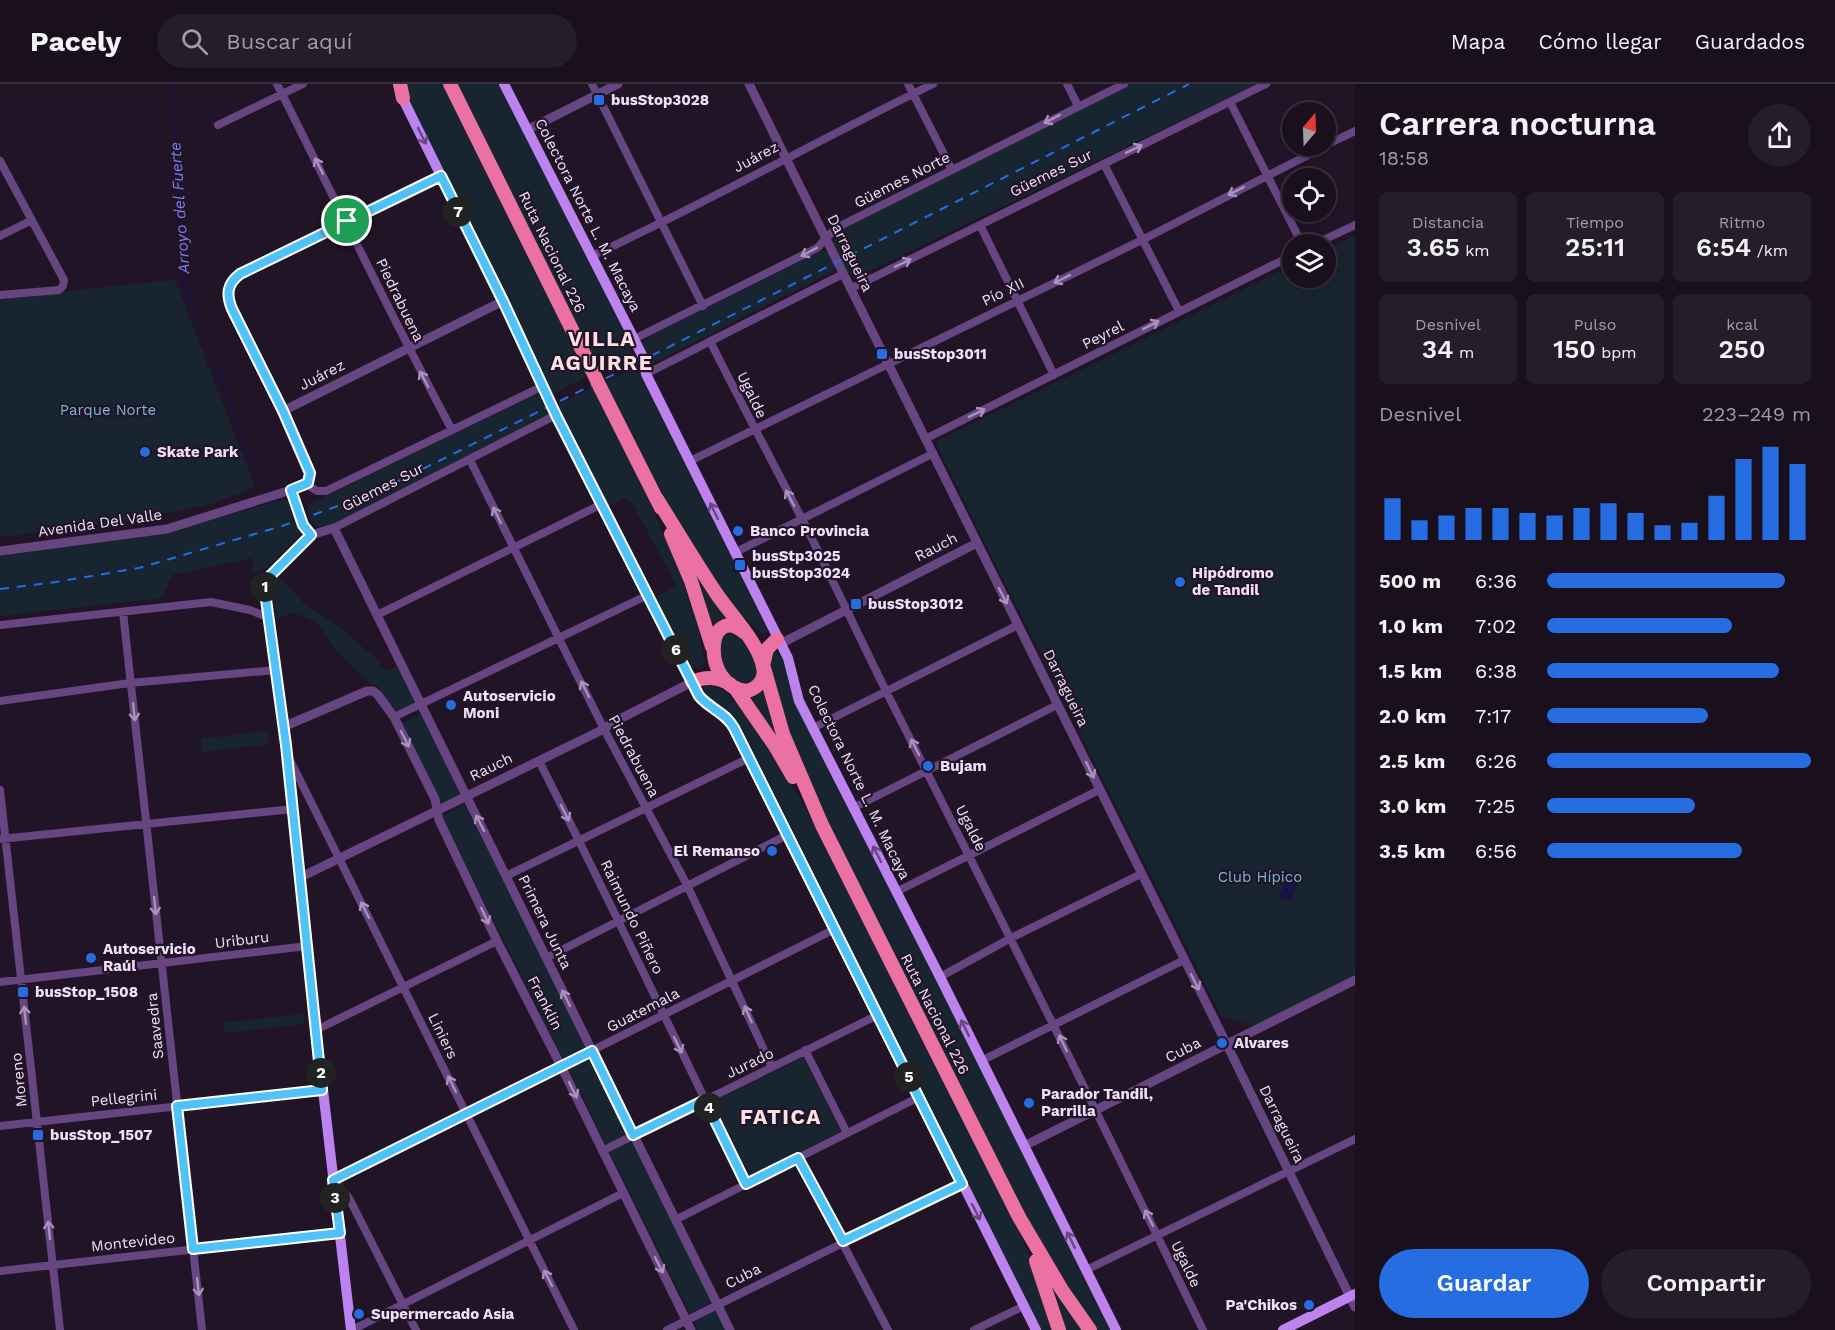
<!DOCTYPE html>
<html lang="es">
<meta charset="utf-8">
<style>
body{margin:0;font-family:"Work Sans",sans-serif;background:#261d2a;color:#f1f3f6;height:100vh;display:flex;flex-direction:column;font-size:22px;white-space:nowrap}
*{box-sizing:border-box;margin:0}
p{font-size:20px;color:#9f9ca4}
.icon{flex:none;width:33px;height:33px;fill:none;stroke:currentColor;stroke-width:2;stroke-linecap:round;stroke-linejoin:round}
.map{position:relative;flex:1;overflow:hidden}
.panel{display:flex;flex-direction:column;background:#190f1d;width:480px}
.panel>*{flex:none}
.needle{width:39px;rotate:19deg}
.buttons{position:absolute;left:1282px;top:18px;display:grid;gap:12px}
.buttons a{display:grid;place-items:center;width:54px;height:54px;border-radius:50%;background:#190f1d;box-shadow:0 3px 9px #0003,0 0 0 2px #372f3b;font-size:30px}
.pin{position:absolute;display:grid;place-items:center;width:51px;height:51px;color:#fff;margin:-26px;border:3px solid #fff;border-radius:50%;box-shadow:0 2px 6px #0007}
.km{position:absolute;width:30px;height:30px;margin:-15px;border-radius:50%;background:#222;color:#fff;font-size:16px;line-height:30px;text-align:center}
.round{display:grid;place-items:center;flex:none;width:63px;height:63px;border-radius:32px;background:#261d2a}
.summary{display:flex;align-items:center;justify-content:space-between;height:102px;padding:0 24px}
h1{font-size:33px;font-weight:600;line-height:45px}
.stats{display:grid;grid-template-columns:repeat(3,1fr);gap:9px;height:102px;padding:6px 24px}
.stats div{display:grid;align-content:center;border-radius:9px;background:#261d2a;text-align:center}
.stats b{font-size:26px;font-weight:600}
.stats small{font-size:16px;font-weight:400}
.stats p{font-size:16px}
.chart{height:168px;padding:12px 24px}
.chart p{display:flex;justify-content:space-between}
.chart svg{width:100%;height:108px;margin-top:6px;stroke:#256de0;stroke-width:6}
.button{display:flex;gap:12px;margin-top:auto;padding:12px 24px}
.button a{flex:1;height:69px;border-radius:36px;background:#256de0;color:#fff;font-size:24px;font-weight:600;line-height:69px;text-align:center}
.button a+a{background:#261d2a;color:#f1f3f6}
ul{padding:0 24px;list-style:none;font-size:20px}
li{display:grid;grid-template-columns:96px 72px 1fr;align-items:center;height:45px}
li i{height:15px;border-radius:8px;background:#256de0}
header{display:flex;align-items:center;gap:36px;box-sizing:border-box;height:84px;padding:0 30px;background:#190f1d;border-bottom:2px solid #372f3b}
header strong{font-size:28px}
nav{display:flex;gap:33px;margin-inline-start:auto;font-size:21px}
.search{width:420px;height:54px;background:#261d2a;display:flex;align-items:center;gap:15px;box-sizing:border-box;padding:0 21px;border-radius:33px;color:#9f9ca4;font-size:22px}
main{display:flex;flex:1;min-height:0}
.map>svg:first-child{display:block}
</style>
<header>
<strong>Pacely</strong>
<div class="search"><svg class="icon" aria-label="search" viewBox="0 0 24 24"><circle cx="10" cy="10" r="6"/><path d="M15 15l6 6"/></svg>Buscar aquí</div>
<nav><a>Mapa</a><a>Cómo llegar</a><a>Guardados</a></nav>
</header>
<main>
<div class="map">
<svg width="1355" height="1246" viewBox="0 0 1355 1246">
<rect width="100%" height="100%" fill="#211427"/>
<!-- green -->
<path fill="#182530" d="M404 0H443L571 257 456 0H498L621 239 632 270 551 311 414 30Z
M1131 0H1256L861 191 856 193 848 189 833 157 836 148Z
M1355 151V892L1255 943 1221 932 935 358 1293 181V194H1326V165Z
M822 166 830 169 835 184 833 187 649 282 641 259 647 254Z
M175 196 255 403 211 420 120 438 0 453V214Z
M635 283 637 288 641 287 767 543V548L763 550C731 525 714 495 693 461 661 409 633 355 604 301 616 333 626 365 640 396 665 456 695 513 705 578L699 584H691L689 582 655 514 677 502 631 417 624 414 607 423 557 321Z
M541 308 552 327 549 332 332 441 320 444C311 440 307 431 308 421Z
M284 415 290 419 302 448 301 452 268 483 254 488 252 474 172 491 162 514 0 532V469L163 450Z
M682 460 734 539 710 551Z
M278 493 300 512 303 519 336 540 367 567 370 566 384 587 397 582 414 616 413 621 398 627 393 625 378 602 370 599 340 570 316 538 294 529 276 534 272 507 274 496Z
M733 546 751 563 759 588 753 600 738 602C726 586 713 572 720 552Z
M775 567 781 571 1112 1246H1096L1062 1196 1023 1132 826 739 787 645 770 584V570Z
M765 598 799 697 745 611Z
M709 599C759 608 890 887 917 942 948 1005 980 1067 1011 1130L1031 1175 1053 1246H1039L734 638 702 610 704 603Z
M420 630 461 712 443 721 401 640Z
M267 647 268 660 202 668 201 655Z
M465 721 587 965 564 977 442 732Z
M303 930 304 940 224 949 223 939Z
M803 973 841 1047 751 1093 712 1018Z
M591 974 629 1050 607 1061 569 985Z
M631 1056 712 1218 690 1229 609 1066Z
M1042 1178 1084 1246H1062Z
M716 1226 726 1246H698L694 1237Z"/>
<!-- water -->
<path fill="#1a1242" d="M1288 791 1299 796 1290 818 1278 814Z"/>
<g fill="none" stroke-linecap="round" stroke-linejoin="round">
<!-- stream -->
<path stroke="#1a1242" stroke-width="2" d="M172 0 181 189 253 379"/>
<!-- minor -->
<path stroke="#664580" stroke-width="8" d="M277 0C335 115 391 232 452 346
M592 0 703 222
M908 0 952 86
M1067 0 1078 22
M1230 18 1302 160
M218 41 303 0
M1326 61 1355 47
M0 77 64 196 63 202 59 206 0 211
M1104 80 1179 227
M980 141 1054 291
M0 152 32 136
M1315 160 1355 141
M592 172C708 118 819 56 933 0
M850 205 1266 0
M634 255 817 164 836 144 1124 0
M710 257C740 317 771 375 802 435 831 492 858 551 887 609 994 821 1100 1033 1203 1246
M646 290 843 190
M925 355 1293 171
M470 376 604 645 687 801 772 983
M690 377 1142 156 1326 62
M306 400 317 407H326L543 302
M334 444 556 331
M734 469 932 370
M123 528 202 1246
M377 531 602 420
M0 541 211 518 250 526 269 534
M0 617 130 599 276 586
M394 633 648 511
M813 644 1018 541
M289 674 574 1246
M539 677C610 817 677 959 746 1100
M0 706 60 1246
M853 724 1057 621
M0 755 293 725
M506 792 749 674
M896 808 1099 706
M546 874 787 751
M940 893 1011 854 1141 790
M0 898 308 862
M316 946 497 857
M805 966 847 1049
M981 977 1184 876
M0 1042 323 1006
M602 1067 878 931
M798 1074 888 1246
M675 1136 919 1013
M1086 1186 1355 1055
M0 1187 340 1149
M352 1246 623 1109
M416 1246 349 1114 333 1096 835 845
M667 1246 962 1100
M974 1246 1024 1222"/>
<!-- tertiary -->
<path stroke="#664580" stroke-width="9" d="M749 0 1227 961 1355 1223
M527 46 618 0
M283 327 503 217
M291 406 303 441 311 451
M0 467 167 445 291 406 307 399 310 391 309 385 283 327 229 219C227 206 229 198 240 191L441 92
M269 534 265 502 269 493 311 451 334 444 730 1246
M780 560 977 459
M283 643 367 607H373L378 611 394 633 435 715 439 736 497 857 561 982 691 1246
M301 793 604 645 612 639 692 598
M1024 1062 1355 896"/>
<!-- secondary -->
<path stroke="#bc83ee" stroke-width="10" d="M504 0 634 255 642 271 646 290 788 574 799 617 940 893 1116 1246
M400 9 503 217 556 331 699 612 727 633 734 644 1036 1246
M269 534 286 661 316 946 351 1246
M1283 1246 1355 1210"/>
<!-- trunk -->
<path stroke="#eb71a2" stroke-width="14" d="M400 0 403 14
M450 0 591 284
M600 303 661 424
M657 415C677 447 696 479 716 509 730 530 759 559 763 583 766 595 758 604 747 607 700 603 706 516 745 549
M671 450 691 497 712 563
M763 582 767 565 777 555
M764 584 783 650 822 741 1019 1133 1062 1206 1090 1246
M692 598C706 592 717 593 730 600
M735 604 775 662 793 693
M1036 1177 1059 1246"/>
<!-- rail -->
<path stroke="#256de0" stroke-width="2" stroke-dasharray="9 8" stroke-linecap="butt" d="M0 505 56 498 139 484 282 442 374 409 643 276 1189 0"/>
<!-- trunk-bridge -->
<path stroke="#eb71a2" stroke-width="14" d="M591 284 600 303"/>
</g>
<!-- one-way arrows -->
<defs><path id="oneway-shaft" d="M-6 0H5M1.5-3L5.5 0L1.5 3" fill="none" stroke-width="1.6" stroke-linecap="round" stroke-linejoin="round" transform="scale(1.5)"/></defs>
<g stroke="#ab92bd">
<use href="#oneway-shaft" transform="translate(1052 35) rotate(153)"/>
<use href="#oneway-shaft" transform="translate(1134 65) rotate(-26)"/>
<use href="#oneway-shaft" transform="translate(319 82) rotate(-117)"/>
<use href="#oneway-shaft" transform="translate(1236 107) rotate(153)"/>
<use href="#oneway-shaft" transform="translate(809 168) rotate(152)"/>
<use href="#oneway-shaft" transform="translate(903 179) rotate(-26)"/>
<use href="#oneway-shaft" transform="translate(1062 195) rotate(154)"/>
<use href="#oneway-shaft" transform="translate(1151 241) rotate(-27)"/>
<use href="#oneway-shaft" transform="translate(424 295) rotate(-118)"/>
<use href="#oneway-shaft" transform="translate(977 329) rotate(-26)"/>
<use href="#oneway-shaft" transform="translate(790 414) rotate(-118)"/>
<use href="#oneway-shaft" transform="translate(497 431) rotate(-116)"/>
<use href="#oneway-shaft" transform="translate(1003 512) rotate(63)"/>
<use href="#oneway-shaft" transform="translate(585 605) rotate(-116)"/>
<use href="#oneway-shaft" transform="translate(134 628) rotate(84)"/>
<use href="#oneway-shaft" transform="translate(405 655) rotate(63)"/>
<use href="#oneway-shaft" transform="translate(915 663) rotate(-117)"/>
<use href="#oneway-shaft" transform="translate(1090 686) rotate(64)"/>
<use href="#oneway-shaft" transform="translate(565 729) rotate(63)"/>
<use href="#oneway-shaft" transform="translate(480 739) rotate(-117)"/>
<use href="#oneway-shaft" transform="translate(155 822) rotate(84)"/>
<use href="#oneway-shaft" transform="translate(365 826) rotate(-117)"/>
<use href="#oneway-shaft" transform="translate(485 832) rotate(65)"/>
<use href="#oneway-shaft" transform="translate(1195 898) rotate(63)"/>
<use href="#oneway-shaft" transform="translate(566 914) rotate(-116)"/>
<use href="#oneway-shaft" transform="translate(748 930) rotate(-114)"/>
<use href="#oneway-shaft" transform="translate(25 931) rotate(-96)"/>
<use href="#oneway-shaft" transform="translate(1063 959) rotate(-115)"/>
<use href="#oneway-shaft" transform="translate(678 961) rotate(64)"/>
<use href="#oneway-shaft" transform="translate(452 1000) rotate(-116)"/>
<use href="#oneway-shaft" transform="translate(573 1006) rotate(64)"/>
<use href="#oneway-shaft" transform="translate(1149 1134) rotate(-117)"/>
<use href="#oneway-shaft" transform="translate(49 1146) rotate(-96)"/>
<use href="#oneway-shaft" transform="translate(659 1181) rotate(63)"/>
<use href="#oneway-shaft" transform="translate(548 1194) rotate(-117)"/>
<use href="#oneway-shaft" transform="translate(198 1203) rotate(84)"/>
</g>
<g stroke="#674681">
<use href="#oneway-shaft" transform="translate(422 52) rotate(64)"/>
<use href="#oneway-shaft" transform="translate(714 427) rotate(-116)"/>
<use href="#oneway-shaft" transform="translate(877 770) rotate(-117)"/>
<use href="#oneway-shaft" transform="translate(965 944) rotate(-116)"/>
<use href="#oneway-shaft" transform="translate(976 1128) rotate(63)"/>
<use href="#oneway-shaft" transform="translate(1071 1156) rotate(-116)"/>
</g>
<g fill="none" stroke-linecap="round" stroke-linejoin="round">
<defs>
<path id="route" d="M441 92 503 217 556 331 699 612C710 625 726 629 734 644L962 1100 843 1157 798 1074 746 1100 705 1016 633 1051 592 967 333 1096 340 1149 193 1165 177 1022 322 1006 286 661 265 508V502L269 493 311 451 303 441 291 406 308 399 310 389 283 327 232 225C226 210 227 200 240 190Z"/>
</defs>
<!-- route casing -->
<use href="#route" stroke="#fff" stroke-width="12"/>
<!-- route -->
<use href="#route" stroke="#4fc3f7" stroke-width="8"/>
</g>
<!-- markers -->
<g fill="#256de0" stroke="#211427" stroke-width="2">
<rect x="593" y="10" width="12" height="12" rx="3"/>
<rect x="876" y="264" width="12" height="12" rx="3"/>
<circle cx="145" cy="368" r="6"/>
<circle cx="738" cy="447" r="6"/>
<rect x="734" y="475" width="12" height="12" rx="3"/>
<circle cx="1180" cy="498" r="6"/>
<rect x="850" y="514" width="12" height="12" rx="3"/>
<circle cx="451" cy="621" r="6"/>
<circle cx="928" cy="682" r="6"/>
<circle cx="772" cy="767" r="6"/>
<circle cx="91" cy="874" r="6"/>
<rect x="17" y="902" width="12" height="12" rx="3"/>
<circle cx="1222" cy="959" r="6"/>
<circle cx="1029" cy="1019" r="6"/>
<rect x="32" y="1045" width="12" height="12" rx="3"/>
<circle cx="1309" cy="1221" r="6"/>
<circle cx="359" cy="1230" r="6"/>
</g>
<g text-anchor="middle" stroke-width="4.5" stroke-linejoin="round" paint-order="stroke">
<!-- poi labels -->
<g font-size="15" font-weight="bold" fill="#f0dffa" stroke="#211427" text-anchor="start">
<text x="611" y="21">busStop3028</text>
<text x="894" y="275">busStop3011</text>
<text x="157" y="373">Skate Park</text>
<text x="750" y="452">Banco Provincia</text>
<text x="752" y="477">busStp3025<tspan x="752" dy="17">busStop3024</tspan></text>
<text x="1192" y="494">Hipódromo<tspan x="1192" dy="17">de Tandil</tspan></text>
<text x="868" y="525">busStop3012</text>
<text x="463" y="617">Autoservicio<tspan x="463" dy="17">Moni</tspan></text>
<text x="940" y="687">Bujam</text>
<text x="760" y="772" text-anchor="end">El Remanso</text>
<text x="103" y="870">Autoservicio<tspan x="103" dy="17">Raúl</tspan></text>
<text x="35" y="913">busStop_1508</text>
<text x="1234" y="964">Alvares</text>
<text x="1041" y="1015">Parador Tandil,<tspan x="1041" dy="17">Parrilla</tspan></text>
<text x="50" y="1056">busStop_1507</text>
<text x="1297" y="1226" text-anchor="end">Pa'Chikos</text>
<text x="371" y="1235">Supermercado Asia</text>
</g>
<!-- street labels -->
<g font-size="15" fill="#f0dffa" stroke="#211427">
<text transform="translate(756 73) rotate(-28)" y="5">Juárez</text>
<text transform="translate(1051 89) rotate(-26)" y="5">Güemes Sur</text>
<text transform="translate(902 96) rotate(-27)" y="5">Güemes Norte</text>
<text transform="translate(588 131) rotate(63)" y="5">Colectora Norte L. M. Macaya</text>
<text transform="translate(552 168) rotate(64)" y="5">Ruta Nacional 226</text>
<text transform="translate(850 169) rotate(64)" y="5">Darragueira</text>
<text transform="translate(1003 208) rotate(-26)" y="5">Pío XII</text>
<text transform="translate(400 216) rotate(64)" y="5">Piedrabuena</text>
<text transform="translate(1103 251) rotate(-27)" y="5">Peyrel</text>
<text transform="translate(322 291) rotate(-27)" y="5">Juárez</text>
<text transform="translate(752 311) rotate(64)" y="5">Ugalde</text>
<text transform="translate(383 403) rotate(-27)" y="5">Güemes Sur</text>
<text transform="translate(100 439) rotate(-8)" y="5">Avenida Del Valle</text>
<text transform="translate(936 463) rotate(-27)" y="5">Rauch</text>
<text transform="translate(1066 604) rotate(64)" y="5">Darragueira</text>
<text transform="translate(634 672) rotate(62)" y="5">Piedrabuena</text>
<text transform="translate(491 683) rotate(-26)" y="5">Rauch</text>
<text transform="translate(859 698) rotate(64)" y="5">Colectora Norte L. M. Macaya</text>
<text transform="translate(971 744) rotate(63)" y="5">Ugalde</text>
<text transform="translate(632 833) rotate(64)" y="5">Raimundo Piñero</text>
<text transform="translate(545 838) rotate(64)" y="5">Primera Junta</text>
<text transform="translate(242 856) rotate(-7)" y="5">Uriburu</text>
<text transform="translate(545 919) rotate(63)" y="5">Franklin</text>
<text transform="translate(643 926) rotate(-27)" y="5">Guatemala</text>
<text transform="translate(935 930) rotate(63)" y="5">Ruta Nacional 226</text>
<text transform="translate(155 942) rotate(-96)" y="5">Saavedra</text>
<text transform="translate(443 952) rotate(64)" y="5">Liniers</text>
<text transform="translate(1183 966) rotate(-27)" y="5">Cuba</text>
<text transform="translate(750 979) rotate(-26)" y="5">Jurado</text>
<text transform="translate(19 996) rotate(-96)" y="5">Moreno</text>
<text transform="translate(124 1014) rotate(-6)" y="5">Pellegrini</text>
<text transform="translate(1282 1040) rotate(64)" y="5">Darragueira</text>
<text transform="translate(133 1158) rotate(-6)" y="5">Montevideo</text>
<text transform="translate(1186 1180) rotate(64)" y="5">Ugalde</text>
<text transform="translate(743 1192) rotate(-27)" y="5">Cuba</text>
</g>
<!-- park labels -->
<g font-size="15" fill="#73b9d2" stroke="#211427">
<text x="108" y="331">Parque Norte</text>
<text x="1260" y="798">Club Hípico</text>
</g>
<!-- water labels -->
<g font-size="16" font-style="italic" fill="#7b7dec" stroke="#211427">
<text transform="translate(179 124) rotate(-94)" y="6">Arroyo del Fuerte</text>
</g>
<!-- district labels -->
<g font-size="21" font-weight="bold" letter-spacing="1.5" fill="#fbe0e4" stroke="#211427">
<text x="602" y="262">VILLA<tspan x="602" dy="24">AGUIRRE</tspan></text>
<text x="781" y="1040">FATICA</text>
</g>
</g>
</svg>
<div class="buttons">
<a><svg class="needle" viewBox="-14 -14 28 28"><path d="M0-13l5 13h-10z" fill="#e53935"/><path d="M0 13l5-13h-10z" fill="#9f9ca4"/></svg></a>
<a><svg class="icon" aria-label="locate" viewBox="0 0 24 24"><circle cx="12" cy="12" r="6"/><path d="M12 2v4M12 18v4M2 12h4M18 12h4"/></svg></a>
<a><svg class="icon" aria-label="layers" viewBox="0 0 24 24"><path d="M12 4l9 5-9 5-9-5zM3 14l9 5 9-5"/></svg></a>
</div>
<div class="pin" style="left:347px;top:137px;background:#1e9e55"><svg class="icon" aria-label="arrive" viewBox="0 0 24 24"><path d="M6 21V4h12l-3 4 3 4H6"/></svg></div>
<b class="km" style="left:265px;top:503px">1</b>
<b class="km" style="left:321px;top:989px">2</b>
<b class="km" style="left:335px;top:1114px">3</b>
<b class="km" style="left:709px;top:1024px">4</b>
<b class="km" style="left:909px;top:993px">5</b>
<b class="km" style="left:676px;top:566px">6</b>
<b class="km" style="left:458px;top:128px">7</b>
</div>
<section class="panel">
<div class="summary"><div><h1>Carrera nocturna</h1><p>18:58</p></div><a class="round"><svg class="icon" aria-label="share" viewBox="0 0 24 24"><path d="M12 15V3M7 8l5-5 5 5M5 13v7h14v-7"/></svg></a></div>
<div class="stats">
<div><p>Distancia</p><b>3.65<small> km</small></b></div>
<div><p>Tiempo</p><b>25:11</b></div>
<div><p>Ritmo</p><b>6:54<small> /km</small></b></div>
</div>
<div class="stats">
<div><p>Desnivel</p><b>34<small> m</small></b></div>
<div><p>Pulso</p><b>150<small> bpm</small></b></div>
<div><p>kcal</p><b>250</b></div>
</div>
<div class="chart"><p><span>Desnivel</span>223–249 m</p>
<svg viewBox="0 0 160 44" preserveAspectRatio="none"><path d="M5 44V27M15 44V36M25 44V34M35 44V31M45 44V31M55 44V33M65 44V34M75 44V31M85 44V29M95 44V33M105 44V38M115 44V37M125 44V26M135 44V11M145 44V6M155 44V13"/></svg>
</div>
<ul>
<li><b>500 m</b>6:36<i style="width:90%"></i></li>
<li><b>1.0 km</b>7:02<i style="width:70%"></i></li>
<li><b>1.5 km</b>6:38<i style="width:88%"></i></li>
<li><b>2.0 km</b>7:17<i style="width:61%"></i></li>
<li><b>2.5 km</b>6:26<i style="width:100%"></i></li>
<li><b>3.0 km</b>7:25<i style="width:56%"></i></li>
<li><b>3.5 km</b>6:56<i style="width:74%"></i></li>
</ul>
<div class="button"><a>Guardar</a><a>Compartir</a></div>
</section>
</main>
